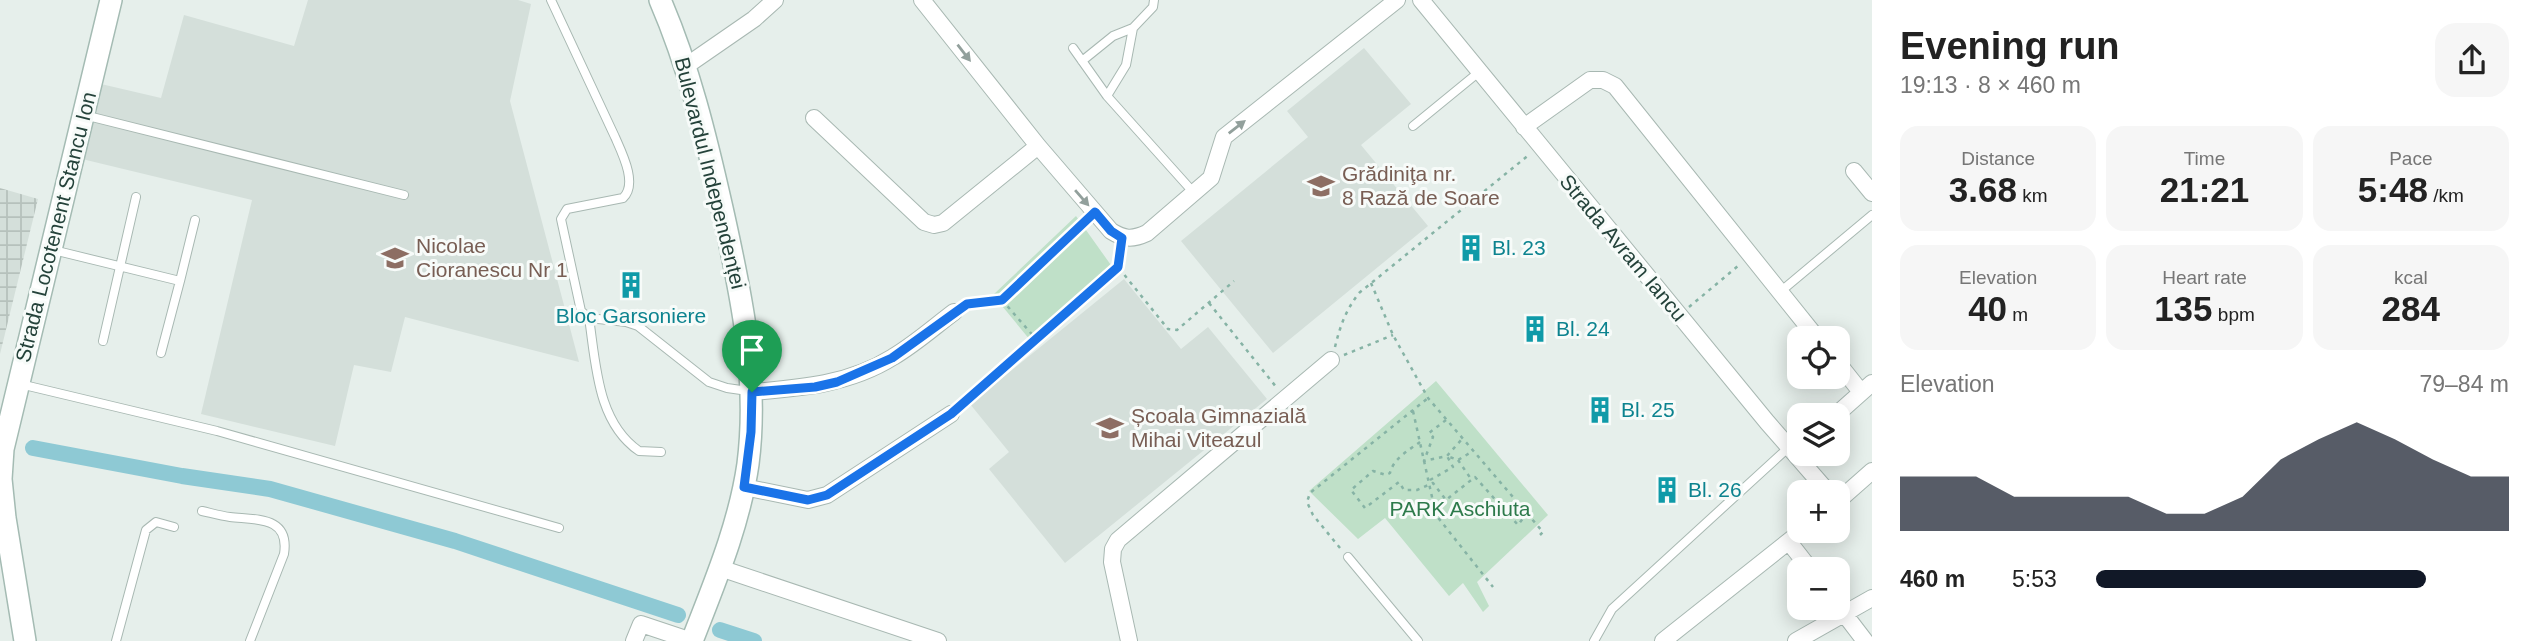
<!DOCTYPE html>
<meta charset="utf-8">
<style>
body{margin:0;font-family:Arial,sans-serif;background:#f6f6f6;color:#222;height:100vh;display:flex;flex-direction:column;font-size:26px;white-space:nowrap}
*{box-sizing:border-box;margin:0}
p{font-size:23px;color:#767676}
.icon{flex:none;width:38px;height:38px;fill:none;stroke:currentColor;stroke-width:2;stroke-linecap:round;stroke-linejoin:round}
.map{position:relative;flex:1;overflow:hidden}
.side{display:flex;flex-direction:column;background:#fff;width:665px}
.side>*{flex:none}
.buttons{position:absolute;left:1787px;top:326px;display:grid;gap:14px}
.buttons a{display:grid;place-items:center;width:63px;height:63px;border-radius:14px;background:#fff;box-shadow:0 4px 18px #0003;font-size:35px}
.pin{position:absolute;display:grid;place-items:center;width:60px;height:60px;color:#fff;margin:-72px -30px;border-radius:50% 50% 50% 0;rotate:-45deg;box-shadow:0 0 7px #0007}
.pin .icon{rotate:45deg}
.round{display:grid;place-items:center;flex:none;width:74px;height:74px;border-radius:21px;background:#f6f6f6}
.headline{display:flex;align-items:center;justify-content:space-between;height:119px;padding:0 28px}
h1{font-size:38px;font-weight:600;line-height:52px}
.figures{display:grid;grid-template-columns:repeat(3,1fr);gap:10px;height:119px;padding:7px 28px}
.figures div{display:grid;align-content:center;border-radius:18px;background:#f6f6f6;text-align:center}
.figures b{font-size:35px;font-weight:600}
.figures small{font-size:19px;font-weight:400}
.figures p{font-size:19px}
.chart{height:196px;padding:14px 28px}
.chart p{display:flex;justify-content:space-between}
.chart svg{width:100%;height:126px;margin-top:7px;fill:#111827;opacity:.7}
ul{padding:0 28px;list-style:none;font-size:23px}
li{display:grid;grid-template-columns:112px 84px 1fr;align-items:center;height:52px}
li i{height:18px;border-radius:9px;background:#111827}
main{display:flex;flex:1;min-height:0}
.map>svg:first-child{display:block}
</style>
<main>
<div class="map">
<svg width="1872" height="641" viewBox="0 0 1872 641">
<defs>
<pattern id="industrial-grid" width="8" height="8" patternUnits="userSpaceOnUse" patternTransform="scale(1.75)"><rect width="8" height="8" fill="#d4dfda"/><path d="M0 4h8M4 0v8" fill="none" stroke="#b6c1bc"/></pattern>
</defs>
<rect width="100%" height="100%" fill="#e6efeb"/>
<!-- built -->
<path fill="#d4dfda" d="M308 0H518L531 4 510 101 579 362 405 317 391 372 354 365 335 446 201 414 252 200 82 159 101 84 161 98 184 15 294 46Z
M1364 48 1411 104 1361 145 1428 226 1273 353 1181 241 1308 137 1287 111Z
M1124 279 1181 349 1208 327 1267 399 1065 563 989 469 1009 452 970 404Z"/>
<!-- industrial -->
<path fill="url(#industrial-grid)" d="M0 188 38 199 0 354Z"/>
<!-- park -->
<path fill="#bfe0c8" d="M1076 216 1118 275 1035 346 993 295Z
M1436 381 1548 515 1477 582 1489 606 1483 612 1463 583 1449 596 1385 518 1358 539 1309 491Z"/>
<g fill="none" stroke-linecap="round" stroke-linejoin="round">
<!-- canal -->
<path stroke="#8ec9d4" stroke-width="16" d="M33 448 182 476 270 489 455 541 678 615
M720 630 754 641"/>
<defs>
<path id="lane" d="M551 0 615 137C622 153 638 184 623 198L567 209 561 219 581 311 589 318 626 322 638 326 709 382 727 388 748 391
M1154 0 1153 7 1133 28 1126 65 1107 96 1194 193
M1073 48 1107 96
M1082 61 1113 36 1133 28
M84 115 404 195
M1413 126 1479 72
M53 250 180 281 161 353
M180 281 195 220
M1780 292 1872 215
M589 318C596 364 597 422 639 451L661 452
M103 341 136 197
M20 384 217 431 559 528
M202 511C211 513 221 516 230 517 256 520 290 516 284 554L250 641
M1348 557 1418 641
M116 641 146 530 156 522 174 527
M1594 641 1612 609 1789 447"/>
<path id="street" d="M922 0 1038 146 1111 231C1124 239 1132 240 1147 233L1211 178 1224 137 1397 0
M1421 0 1767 422 1828 492
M686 66 754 19 775 0
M814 118 924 222 934 225 943 223 1038 146
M1524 127 1590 80H1603L1615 86 1817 338
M1854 171 1872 193
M1838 363 1861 392
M752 392C802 388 850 384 893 357 915 344 934 327 954 312
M1836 415 1872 383
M744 487 808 500 827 495 951 414
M1838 501 1872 471
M1789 542 1810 569
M720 568 938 641
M1839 607 1865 641
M634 641 641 624 692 641
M1129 641 1112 562 1113 549 1118 540 1331 360
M1663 641 1803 530
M1796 641 1872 598"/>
<path id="secondary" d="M660 0C689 67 706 137 722 208 741 293 759 377 748 464 739 526 714 584 692 641
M25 641 5 518 1 479 3 449 111 0"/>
</defs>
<!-- lane casing -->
<use href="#lane" stroke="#a8b8b2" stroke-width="10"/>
<!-- street casing -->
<use href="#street" stroke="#a8b8b2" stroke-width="18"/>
<!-- secondary casing -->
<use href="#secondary" stroke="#a4bbb3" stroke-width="24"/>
<!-- path -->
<path stroke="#86b3a5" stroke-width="2.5" stroke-dasharray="3.5 5" stroke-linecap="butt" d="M1120 252 1118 267 1168 329 1177 330 1234 281
M1371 283 1393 335 1428 398 1543 532 1540 535
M1002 300 1036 339
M1209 303 1277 388
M965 305 1002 300 1085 222
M1689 307 1738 266
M1335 347C1340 326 1346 310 1359 293L1530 154
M1344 355 1393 335
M963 404 1118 267
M1413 411 1436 515 1493 587
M1446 420 1429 433 1433 437 1424 461 1447 456 1462 439
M1420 442C1409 450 1393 459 1390 473L1386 475 1373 471 1351 490 1365 508 1399 482 1404 490H1417L1433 483 1446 500 1475 477 1518 525 1527 513
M1458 460 1471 479
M1430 480 1453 467 1447 456 1458 460 1473 451
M1340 548 1313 515 1307 502 1310 493 1428 398"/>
<!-- lane -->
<use href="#lane" stroke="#fff" stroke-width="8"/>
<!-- street -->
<use href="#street" stroke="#fff" stroke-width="16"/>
<!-- secondary -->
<use href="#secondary" stroke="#fff" stroke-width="21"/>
</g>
<!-- one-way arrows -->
<defs><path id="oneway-solid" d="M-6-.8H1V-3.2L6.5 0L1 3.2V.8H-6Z" transform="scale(1.75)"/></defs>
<g fill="#92a09c">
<use href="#oneway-solid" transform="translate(964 53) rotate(52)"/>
<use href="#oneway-solid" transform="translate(1237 127) rotate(-38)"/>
<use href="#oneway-solid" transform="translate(1082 198) rotate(49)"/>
</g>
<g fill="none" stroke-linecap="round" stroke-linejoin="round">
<defs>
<path id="route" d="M1095 212 1111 231 1122 238 1118 267 951 414 827 495 808 500 744 487 751 432 752 392 815 387 837 382 892 358 967 304 1002 300Z"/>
</defs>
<!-- route casing -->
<use href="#route" stroke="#fff" stroke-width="14"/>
<!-- route -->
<use href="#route" stroke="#1a73e8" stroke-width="9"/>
</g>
<!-- icons -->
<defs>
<symbol id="school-bare" viewBox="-9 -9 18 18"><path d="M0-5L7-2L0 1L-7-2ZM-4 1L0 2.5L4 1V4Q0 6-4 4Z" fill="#8d6e63" stroke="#f7fbf9" stroke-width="2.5" paint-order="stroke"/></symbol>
<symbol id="building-bare" viewBox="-9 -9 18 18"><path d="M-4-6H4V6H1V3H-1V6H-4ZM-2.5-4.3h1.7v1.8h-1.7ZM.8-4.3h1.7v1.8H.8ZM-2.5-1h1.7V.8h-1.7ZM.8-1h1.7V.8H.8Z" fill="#0f9aa8" stroke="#f7fbf9" stroke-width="2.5" paint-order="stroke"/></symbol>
</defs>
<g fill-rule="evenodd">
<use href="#school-bare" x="1302" y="167" width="38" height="38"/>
<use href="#building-bare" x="1452" y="229" width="38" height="38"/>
<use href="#school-bare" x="376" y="239" width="38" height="38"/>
<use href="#building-bare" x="612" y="266" width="38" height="38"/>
<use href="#building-bare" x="1516" y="310" width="38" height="38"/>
<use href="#building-bare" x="1581" y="391" width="38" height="38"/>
<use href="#school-bare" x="1091" y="409" width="38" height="38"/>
<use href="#building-bare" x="1648" y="471" width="38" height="38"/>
</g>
<g text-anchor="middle" stroke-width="6" stroke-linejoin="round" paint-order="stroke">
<!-- street labels -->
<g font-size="21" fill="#24423a" stroke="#f7fbf9">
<text transform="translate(710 173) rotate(76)" y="7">Bulevardul Independenței</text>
<text transform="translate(56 227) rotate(-76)" y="7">Strada Locotenent Stancu Ion</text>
<text transform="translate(1623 248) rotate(50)" y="7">Strada Avram Iancu</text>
</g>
<!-- education labels -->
<g font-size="21" fill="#785e54" stroke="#f7fbf9" text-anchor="start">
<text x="1342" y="181">Grădiniţa nr.<tspan x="1342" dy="24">8 Rază de Soare</tspan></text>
<text x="416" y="253">Nicolae<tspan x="416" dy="24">Cioranescu Nr 1</tspan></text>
<text x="1131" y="423">Școala Gimnazială<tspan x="1131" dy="24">Mihai Viteazul</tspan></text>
</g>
<!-- culture labels -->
<g font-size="21" fill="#0d838f" stroke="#f7fbf9" text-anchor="start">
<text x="1492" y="255">Bl. 23</text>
<text x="631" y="323" text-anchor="middle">Bloc Garsoniere</text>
<text x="1556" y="336">Bl. 24</text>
<text x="1621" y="417">Bl. 25</text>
<text x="1688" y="497">Bl. 26</text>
</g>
<!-- park labels -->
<g font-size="21" fill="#2d7a4b" stroke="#f7fbf9">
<text x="1460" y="516">PARK Aschiuta</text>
</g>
</g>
</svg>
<div class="buttons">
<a><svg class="icon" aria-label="locate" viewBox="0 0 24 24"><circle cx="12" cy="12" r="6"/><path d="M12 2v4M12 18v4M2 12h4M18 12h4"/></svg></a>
<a><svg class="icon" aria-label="layers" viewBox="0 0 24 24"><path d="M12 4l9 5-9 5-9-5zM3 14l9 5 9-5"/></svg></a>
<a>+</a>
<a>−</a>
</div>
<div class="pin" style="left:752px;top:392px;background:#1e9e55"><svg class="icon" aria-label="arrive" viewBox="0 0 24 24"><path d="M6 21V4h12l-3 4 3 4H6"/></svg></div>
</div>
<section class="side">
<div class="headline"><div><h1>Evening run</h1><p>19:13 · 8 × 460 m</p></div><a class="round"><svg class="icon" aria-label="share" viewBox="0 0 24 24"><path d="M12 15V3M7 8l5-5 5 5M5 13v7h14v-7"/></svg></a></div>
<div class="figures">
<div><p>Distance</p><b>3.68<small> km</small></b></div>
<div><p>Time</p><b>21:21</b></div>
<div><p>Pace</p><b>5:48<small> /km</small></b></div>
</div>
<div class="figures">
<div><p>Elevation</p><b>40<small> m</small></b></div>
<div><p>Heart rate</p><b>135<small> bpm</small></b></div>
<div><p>kcal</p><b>284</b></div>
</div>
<div class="chart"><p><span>Elevation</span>79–84 m</p>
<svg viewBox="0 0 160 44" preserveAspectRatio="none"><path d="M0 44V25L10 25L20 25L30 32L40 32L50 32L60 32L70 38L80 38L90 32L100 19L110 12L120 6L130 12L140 19L150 25L160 25V44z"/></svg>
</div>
<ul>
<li><b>460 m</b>5:53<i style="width:80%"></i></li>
</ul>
</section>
</main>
